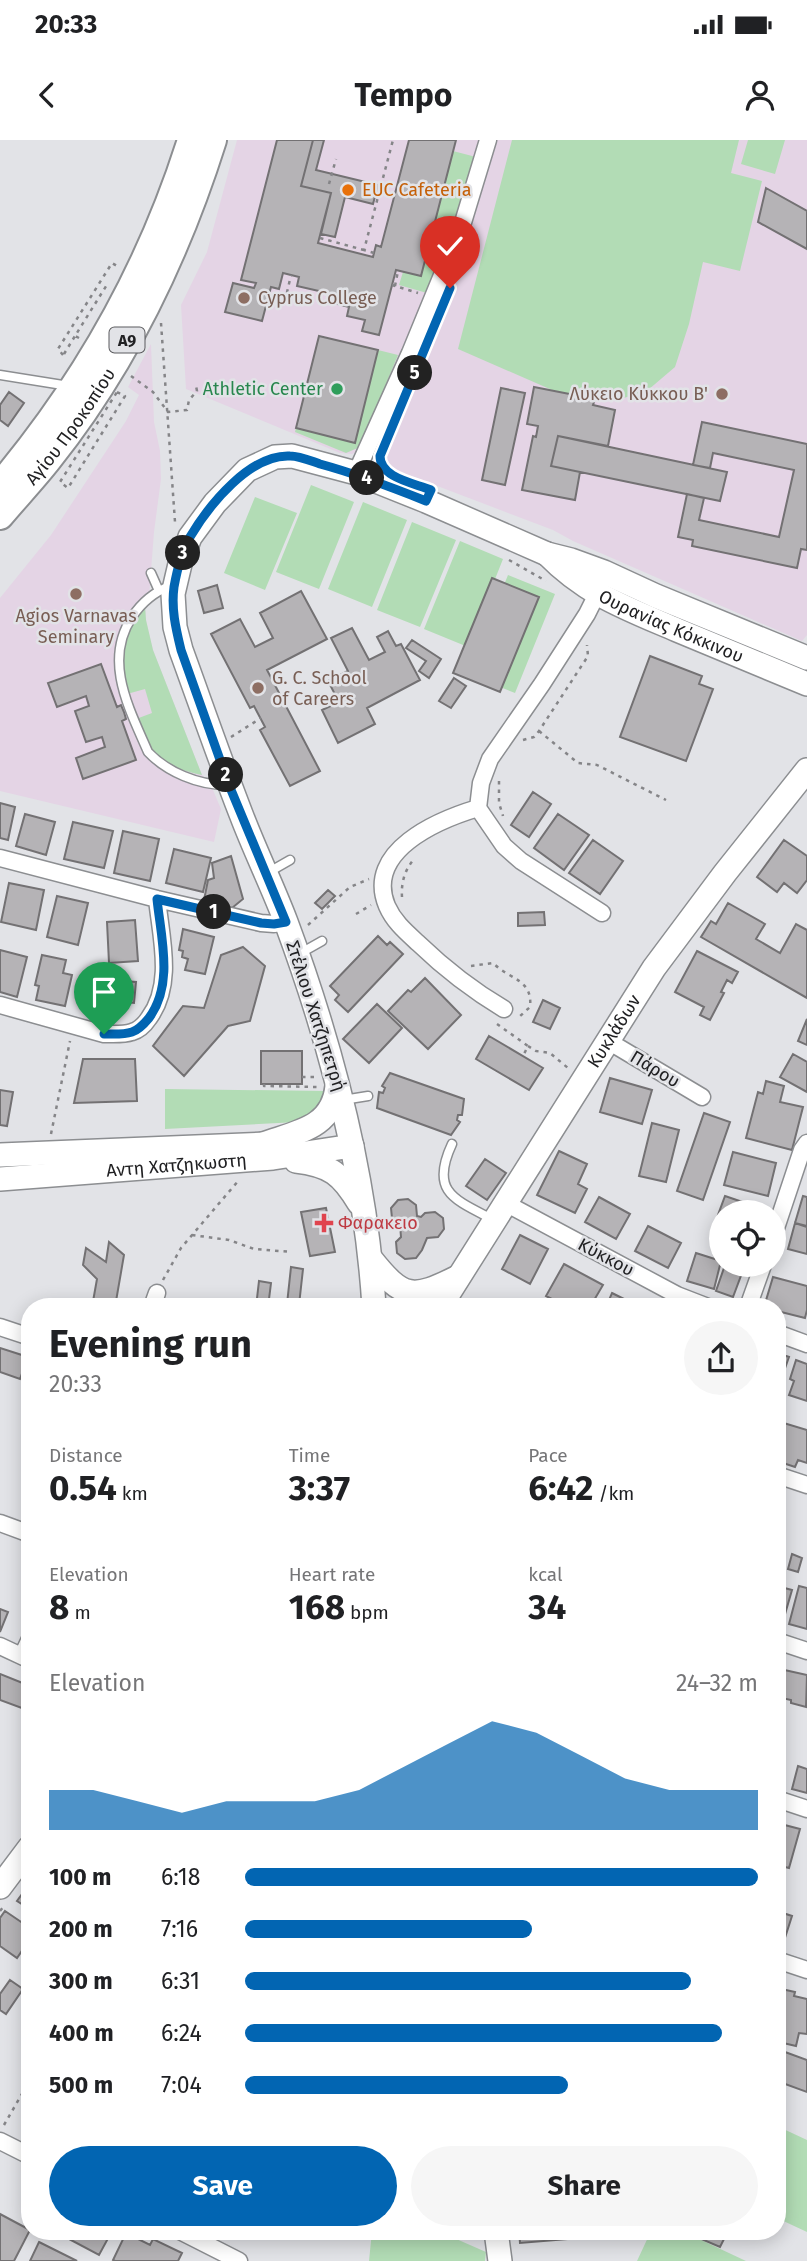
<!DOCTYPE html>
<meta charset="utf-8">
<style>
body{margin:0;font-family:"Fira Sans",sans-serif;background:#f6f6f6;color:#202124;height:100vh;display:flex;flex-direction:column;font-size:26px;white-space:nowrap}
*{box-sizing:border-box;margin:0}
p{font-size:23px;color:#757577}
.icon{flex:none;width:38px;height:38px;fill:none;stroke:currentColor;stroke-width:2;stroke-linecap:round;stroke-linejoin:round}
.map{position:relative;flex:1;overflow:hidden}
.panel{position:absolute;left:21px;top:1158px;width:765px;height:942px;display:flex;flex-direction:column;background:#fff;border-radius:28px;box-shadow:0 4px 18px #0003}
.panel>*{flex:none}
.buttons{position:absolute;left:709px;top:1060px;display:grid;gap:14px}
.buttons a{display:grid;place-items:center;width:77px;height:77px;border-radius:50%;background:#fff;box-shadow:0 4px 18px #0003;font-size:35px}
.pin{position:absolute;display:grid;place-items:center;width:60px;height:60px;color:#fff;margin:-72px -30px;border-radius:50% 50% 50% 0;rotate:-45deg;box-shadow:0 0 7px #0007}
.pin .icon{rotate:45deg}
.km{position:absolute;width:35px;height:35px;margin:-18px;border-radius:50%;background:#222;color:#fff;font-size:19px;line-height:35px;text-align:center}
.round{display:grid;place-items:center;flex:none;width:74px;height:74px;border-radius:37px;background:#f6f6f6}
.headline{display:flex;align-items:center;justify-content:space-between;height:119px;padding:0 28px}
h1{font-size:38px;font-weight:700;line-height:52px}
.figures{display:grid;grid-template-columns:repeat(3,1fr);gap:10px;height:119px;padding:7px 28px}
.figures div{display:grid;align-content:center}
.figures b{font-size:35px;font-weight:700}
.figures small{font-size:19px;font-weight:400}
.figures p{font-size:19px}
.chart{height:196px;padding:14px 28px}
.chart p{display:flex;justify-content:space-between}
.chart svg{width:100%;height:126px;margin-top:7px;fill:#0265b2;opacity:.7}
.cta{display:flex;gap:14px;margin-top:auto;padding:14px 28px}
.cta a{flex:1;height:80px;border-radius:42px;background:#0265b2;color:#fff;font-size:28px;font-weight:700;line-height:80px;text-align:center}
.cta a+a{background:#f6f6f6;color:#202124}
ul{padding:0 28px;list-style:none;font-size:23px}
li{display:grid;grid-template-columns:112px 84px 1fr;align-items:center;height:52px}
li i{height:18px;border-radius:9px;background:#0265b2}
.status{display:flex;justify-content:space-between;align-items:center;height:49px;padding:0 35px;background:#fff;direction:ltr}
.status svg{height:19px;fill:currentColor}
header{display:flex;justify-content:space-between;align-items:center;height:91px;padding:0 28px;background:#fff;font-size:32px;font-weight:700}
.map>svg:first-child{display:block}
</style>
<div class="status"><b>20:33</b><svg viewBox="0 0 49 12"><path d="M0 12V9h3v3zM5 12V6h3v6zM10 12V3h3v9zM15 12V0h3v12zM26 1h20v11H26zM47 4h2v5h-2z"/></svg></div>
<header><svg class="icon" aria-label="back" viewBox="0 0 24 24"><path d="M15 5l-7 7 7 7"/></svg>Tempo<svg class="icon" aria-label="person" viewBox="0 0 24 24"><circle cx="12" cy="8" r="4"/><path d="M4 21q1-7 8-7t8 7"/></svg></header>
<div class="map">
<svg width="807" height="2121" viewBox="0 0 807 2121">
<rect width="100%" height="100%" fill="#e2e3e7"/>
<!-- education -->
<path fill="#e4d4e5" d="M237 0H807V495L802 501 573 401 553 390 390 328 385 322 384 315 430 202 410 197 358 311 352 314 340 313 186 249 181 165 207 112Z
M151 204 154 282 160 311 161 339 154 392 149 457 145 466 146 480 153 510 202 635 210 643 221 669 214 702 0 651V458L51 395 126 281 139 255 128 247Z"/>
<!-- green -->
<path fill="#b2dcb5" d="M512 0H739L731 33 762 41 740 131 703 122 689 184 675 227 648 250 618 260 568 257 458 209Z
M748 0H785L775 34 741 24Z
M453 11 476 17 458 74 427 153 399 145 403 132 421 136Z
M378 210 398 215 360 307 346 313 295 292 296 288 355 303Z
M311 345 354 362 319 449 276 432Z
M255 357 297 373 265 450 224 433Z
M363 362 407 380 372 467 328 449Z
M412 382 456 400 420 487 377 470Z
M460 401 503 419 468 507 424 489Z
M508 435 555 454 515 553 468 534Z
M145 466 146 480 153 510 202 635C160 626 153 616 136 579L152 573 145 549 127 554C121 534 116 507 128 488 132 480 139 473 145 466Z
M165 949 326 951 324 967 298 982 165 989Z
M777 1986 807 2000V2092L777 2078Z
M372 2091H438L486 2112 485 2121H369Z
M651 2091H682L746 2121H637Z"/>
<!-- building -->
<path fill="#b5b3b6" stroke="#737173" stroke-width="2" d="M277 0H313L301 46 331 53 318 103 373 117 376 105 381 107 409 0H456L421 136 396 130 379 195 362 191 365 180 347 176 349 167 330 162 332 154 297 146 299 137 283 133 279 149 271 147 262 181 225 172 233 143 254 148 256 143 241 140Z
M313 0H324L316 30 378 45 373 64 345 57 335 97 321 94 331 53 301 46Z
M766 48 807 71V109L758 82Z
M319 196 378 210 355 303 296 288Z
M534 247 595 259 593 265 615 270 608 306 558 296 551 326 580 332 575 360 522 350 533 296 536 297 538 286 527 284Z
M501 248 525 253 505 345 482 340Z
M9 252 24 263 8 286 0 280V265Z
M702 282 807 304V410L801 409 797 428 692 406 693 400 678 397 687 354 704 358 699 380 779 397 794 330 713 313 710 328 693 325Z
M558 296 727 332 720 361 551 326Z
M492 438 539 457 500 552 453 533Z
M217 445 223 468 204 473 198 451Z
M301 451 327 499 267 530 320 631 290 646 260 590 265 587 254 566 250 568 211 494 240 479 255 507 273 498 260 473Z
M352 488 369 520 385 512 377 497 388 491 396 506 401 504 420 540 367 568 375 584 338 603 322 570 339 562 328 541 348 531 331 498Z
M412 500 441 519 429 538 419 531 426 521 406 508Z
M650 516 702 536 699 544 713 549 686 621 620 597Z
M101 524 117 567 121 565 124 572 126 579 122 581 136 620 83 639 76 618 105 607 102 597 86 602 75 571 89 566 86 556 57 567 48 543Z
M454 538 466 546 451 568 439 561Z
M533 652 551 664 529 697 511 685Z
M0 663 15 667 8 700 0 698Z
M25 674 55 682 46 715 16 706Z
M558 674 589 695 564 730 534 708Z
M73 682 113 691 104 728 64 719Z
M123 691 159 699 150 741 114 733Z
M593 700 623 721 600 754 569 733Z
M784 700 807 716V740L797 753 784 743 777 752 757 737Z
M174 709 211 718 203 752 166 743Z
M231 716 243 759 232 768 204 760 208 740 214 738 212 723Z
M9 743 44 750 36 790 1 782Z
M328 750 335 756 322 769 315 763Z
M57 756 88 763 78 805 47 797Z
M728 763 765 784 756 799 780 813 796 784 807 790V858L701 797 711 781 716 784Z
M544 772 545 785 518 786V773Z
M135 780 138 821 109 823 107 782Z
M183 789 214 797 205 834 185 830 188 819 182 817 183 811 179 810Z
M378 796 387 805 390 802 403 814 348 872 335 860 339 855 330 846Z
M243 807 265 826 250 881 228 886 184 936 153 906 183 866 204 868 221 815Z
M0 810 27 817 17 857 0 852Z
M697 811 738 832 732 843 727 840 721 852 724 853 710 880 700 875 704 867 675 852Z
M42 815 66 820 63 833 72 835 65 866 36 860 39 846 35 845Z
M425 838 461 875 428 909 388 871 408 850 411 852Z
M108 840 136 842 134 863 125 862 124 870 90 867 91 852 107 853Z
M543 860 560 868 550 889 533 882Z
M377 864 402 888 369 923 343 899Z
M807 879V905L798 901Z
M489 896 543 928 529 950 476 919Z
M261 911H302V944H261Z
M793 914 807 922V952L780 937Z
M83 919H135L137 961 74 963Z
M390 933 464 959 462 975H458L457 980 460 982 451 995 377 968 379 952 383 953 385 948 382 946Z
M610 938 652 950 642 984 600 972Z
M766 941 784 946 780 962 803 967 792 1010 746 998 758 952 763 954Z
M0 950 13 952 7 986 0 985Z
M704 973 730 982 703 1060 677 1051Z
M652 983 679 990 666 1042 639 1036Z
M559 1011 587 1024 578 1044 587 1049 575 1073 537 1055Z
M733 1012 776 1023 768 1056 724 1045Z
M485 1019 506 1033 487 1060 466 1046Z
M725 1056 763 1069 762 1073H721V1076L718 1075Z
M803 1056 807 1057V1086L795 1083Z
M599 1057 630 1074 616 1099 585 1082Z
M408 1059 416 1065 417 1076 421 1077 425 1073 435 1072 443 1078 444 1089 438 1097 427 1098 422 1110 416 1118 405 1119 397 1113 396 1102 401 1097 400 1085 392 1078 391 1068 398 1060Z
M326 1068 335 1112 310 1116 301 1072Z
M795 1083 807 1087V1114L788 1109Z
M648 1086 681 1103 668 1128 635 1111Z
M520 1095 548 1109 530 1144 502 1129Z
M109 1102 124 1115 115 1167H92L97 1139 83 1125 86 1108 106 1122Z
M696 1113 721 1121 714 1149 687 1141Z
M564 1124 603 1145 590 1167H567L546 1156Z
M725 1125H745L733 1157 716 1151Z
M291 1127 303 1129 299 1165 287 1164Z
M773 1137 807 1146V1170L805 1178 777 1171V1167H764Z
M259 1141 271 1143 268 1167H256Z
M612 1153 640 1167H606Z
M0 1208 28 1217 20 1239 0 1232Z
M777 1213 789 1217 777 1251 783 1253 780 1264 777 1263Z
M796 1220 807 1224V1261L789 1255 794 1241 790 1239Z
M777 1281 807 1290V1323L798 1320 795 1327 777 1321Z
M792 1414 802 1418 798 1432 788 1429Z
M777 1446 792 1450 783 1481 777 1480Z
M799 1446 807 1448V1489L789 1484Z
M0 1469 8 1472 0 1492Z
M780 1529 807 1535 806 1567 791 1563V1560L777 1557V1542Z
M0 1534 30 1546V1571L0 1560Z
M798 1626 807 1629V1653L792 1649Z
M777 1683 800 1689 789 1728 777 1725Z
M30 1743V1766L28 1768 17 1761Z
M5 1771 30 1788V1799L17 1818 0 1806V1778Z
M777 1771 792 1776 782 1807 777 1806Z
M10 1840 23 1849 6 1874 0 1870V1854Z
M777 1848 795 1852 794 1856 807 1859V1894L799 1893 796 1906 783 1903 784 1894 777 1892Z
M785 1912 807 1920V1952L777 1941V1919L782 1921Z
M0 2074 30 2090 14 2121H0Z
M54 2091H112L99 2115Z
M519 2091H578L579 2098 520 2103Z
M694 2091H728L720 2107 692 2095Z
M126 2093 150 2105 153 2099 182 2113 178 2121H115L113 2120Z
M39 2102 77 2121H30Z"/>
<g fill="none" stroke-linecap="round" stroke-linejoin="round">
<defs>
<path id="lane" d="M0 235 69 246
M151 433 159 451
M170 446C154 452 142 462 132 477 103 521 129 568 148 612 167 632 198 645 226 645
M269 732 290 720
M299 814 322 801
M343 960 368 956
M452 1004C430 1051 453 1059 492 1079"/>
<path id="street" d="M356 333 410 213 461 89 488 0
M478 668 481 643 490 619 542 544 587 474 597 454
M0 718 157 759 261 783 274 784 286 782
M0 865 104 894C113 894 123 895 132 892 139 890 145 884 149 878 174 844 161 798 157 759
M504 869C472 850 445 829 418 803 406 792 394 782 387 766 364 711 438 680 478 668L504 706 521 721 602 773
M608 901 702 957
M507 1064 677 1155 708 1167
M774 1094 802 1010 807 1003
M152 1167 157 1153
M748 1167 763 1125
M0 1187 30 1197
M777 1193 807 1204
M777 1335 807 1345
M0 1383 30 1394
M777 1501 807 1511
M0 1506 30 1520
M22 1516 30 1499
M777 1659 807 1669
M777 1820 807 1830
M0 2001 30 2016
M180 2091 239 2121"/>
<g id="secondary">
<path id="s1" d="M547 414C586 454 626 468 677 490 720 508 763 526 807 544"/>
<path d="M263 1004C297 992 333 988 337 946"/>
<path d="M0 1015 266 1004"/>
<path d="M296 1021C330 1025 342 1034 359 1063"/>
<path id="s2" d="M0 1039 273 1018 352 1006"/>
<path d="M371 1119C403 1159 412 1160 458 1137"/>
<path d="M374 1167C366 1035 332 906 286 782 272 745 255 711 241 674 220 620 201 565 181 510L175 487 173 454 180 424 190 397 215 363 247 330 275 317 292 316 356 333 426 361 547 414 571 420 604 432 656 456 807 518"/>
<path id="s3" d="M440 1167 654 828 725 733 807 630"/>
<path d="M0 1747 30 1707"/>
<path d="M496 2091 500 2121"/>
</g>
<g id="primary">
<path d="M0 345C86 243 151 127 191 0"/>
<path id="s4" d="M0 376C16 357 33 339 48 320 124 225 177 114 213 0"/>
</g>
</defs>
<!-- lane casing -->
<use href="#lane" stroke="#8c8e91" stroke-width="11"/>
<!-- street casing -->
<use href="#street" stroke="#8c8e91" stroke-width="19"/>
<!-- secondary casing -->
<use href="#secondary" stroke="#8c8e91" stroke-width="26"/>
<!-- primary casing -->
<use href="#primary" stroke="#8c8e91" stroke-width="30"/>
<!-- path -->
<path stroke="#858588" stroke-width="2.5" stroke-dasharray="3.5 5" stroke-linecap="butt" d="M329 44 336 19
M320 98 364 110
M374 113 364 110 393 0
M392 145 418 153
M395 146 398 131
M285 161 291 135
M161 183 175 382
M79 198 75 196 108 143
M64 214 75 196
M63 215 58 209 112 123 117 126
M131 236 153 252 168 272 187 270 189 260 197 251 196 246
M117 252 125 256 68 348 60 342Z
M509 420 546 441
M539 591 578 623 597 625 666 660
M231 597 261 578
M523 600 534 597 539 591 588 516 587 505
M499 641V663L503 676
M402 757C401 742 405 729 415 718
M356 774 371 765
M308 785 350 747 369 739
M471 826 493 823C510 840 533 839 530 867L518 878
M497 884 528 906 523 916
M528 906 536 911 550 913 568 928
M302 937H315
M264 944V946L318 947
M51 994 70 901
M192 1095 229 1100 254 1109 292 1112
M163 1140 181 1108 239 1040
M0 1771 5 1765
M4 1985 30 1940"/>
<!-- lane -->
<use href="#lane" stroke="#fff" stroke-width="8"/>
<!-- street -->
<use href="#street" stroke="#fff" stroke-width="16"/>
<!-- secondary -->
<use href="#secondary" stroke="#fff" stroke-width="23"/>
<!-- primary -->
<use href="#primary" stroke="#fff" stroke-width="26"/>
</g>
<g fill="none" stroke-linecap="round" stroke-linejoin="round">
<defs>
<path id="route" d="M104 894C113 894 123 895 132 892 138 890 144 884 149 878 174 844 161 798 157 759L261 783 274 784 286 782 229 645 181 510C176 489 171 469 174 447 177 430 182 411 190 397 209 365 250 314 290 316 300 316 311 321 320 324 357 334 391 347 426 361L431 350C414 343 380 338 380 316L450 148"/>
</defs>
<!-- route casing -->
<use href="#route" stroke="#fff" stroke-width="14"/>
<!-- route -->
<use href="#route" stroke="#0265b2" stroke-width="9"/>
</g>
<!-- markers -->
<circle fill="#e8710a" stroke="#e2e3e7" stroke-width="2.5" cx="348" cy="50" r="7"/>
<g fill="#8d6e63" stroke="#e2e3e7" stroke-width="2.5">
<circle cx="244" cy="158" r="7"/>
<circle cx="722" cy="254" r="7"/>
<circle cx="76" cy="454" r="7"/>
<circle cx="258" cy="548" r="7"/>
</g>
<circle fill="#2e9e5b" stroke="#e2e3e7" stroke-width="2.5" cx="337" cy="249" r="7"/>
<path fill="#e0444e" stroke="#e2e3e7" stroke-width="2.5" d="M320.5 1072.5h7v7h7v7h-7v7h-7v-7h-7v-7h7z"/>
<g text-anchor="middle" stroke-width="5" stroke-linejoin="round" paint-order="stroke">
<!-- shield labels -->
<rect fill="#e2e3e7" stroke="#5b5b5e" stroke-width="2" x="109.5" y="187.5" width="35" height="25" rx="5"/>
<g font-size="16" font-weight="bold" fill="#212123">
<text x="127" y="206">A9</text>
</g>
<!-- food labels -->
<g font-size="18" fill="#c56008" stroke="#e2e3e7" text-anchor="start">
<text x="362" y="56">EUC Cafeteria</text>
</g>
<!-- education labels -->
<g font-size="18" fill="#785e54" stroke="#e2e3e7" text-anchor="start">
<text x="258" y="164">Cyprus College</text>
<text x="708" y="260" text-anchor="end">Λύκειο Κύκκου Β'</text>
<text x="76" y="482" text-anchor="middle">Agios Varnavas<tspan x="76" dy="21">Seminary</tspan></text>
<text x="272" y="544">G. C. School<tspan x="272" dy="21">of Careers</tspan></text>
</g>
<!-- leisure labels -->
<g font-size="18" fill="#27864d" stroke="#e2e3e7" text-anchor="end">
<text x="323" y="255">Athletic Center</text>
</g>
<!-- street labels -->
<g font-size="18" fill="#212123" stroke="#e2e3e7">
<text dy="6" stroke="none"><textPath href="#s4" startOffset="114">Αγίου Προκοπίου</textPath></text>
<text dy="6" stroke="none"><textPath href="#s1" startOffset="145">Ουρανίας Κόκκινου</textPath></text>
<text transform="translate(316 876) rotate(72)" y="6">Στέλιου Χατζηπετρή</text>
<text dy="6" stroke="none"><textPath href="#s3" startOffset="326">Κυκλάδων</textPath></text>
<text transform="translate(655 929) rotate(31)" y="6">Πάρου</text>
<text dy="6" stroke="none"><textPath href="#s2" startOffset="177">Αντη Χατζηκωστη</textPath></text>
<text transform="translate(606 1117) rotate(28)" y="6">Κύκκου</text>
</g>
<!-- health labels -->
<g font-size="18" fill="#be3a42" stroke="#e2e3e7" text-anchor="start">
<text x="338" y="1089">Φαρακειο</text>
</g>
</g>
</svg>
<div class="buttons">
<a><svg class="icon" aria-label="locate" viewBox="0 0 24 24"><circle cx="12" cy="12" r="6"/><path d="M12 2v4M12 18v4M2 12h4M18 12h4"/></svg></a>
</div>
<div class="pin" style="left:104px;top:894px;background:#1e9e55"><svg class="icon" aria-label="arrive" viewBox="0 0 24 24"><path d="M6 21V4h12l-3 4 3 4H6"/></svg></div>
<div class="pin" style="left:450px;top:148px;background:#d93025"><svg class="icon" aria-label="check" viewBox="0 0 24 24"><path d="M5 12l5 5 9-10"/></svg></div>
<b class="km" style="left:214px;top:772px">1</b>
<b class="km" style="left:226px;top:635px">2</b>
<b class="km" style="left:183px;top:413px">3</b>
<b class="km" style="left:367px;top:338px">4</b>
<b class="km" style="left:415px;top:233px">5</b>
<section class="panel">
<div class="headline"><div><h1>Evening run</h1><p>20:33</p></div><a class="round"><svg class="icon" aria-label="share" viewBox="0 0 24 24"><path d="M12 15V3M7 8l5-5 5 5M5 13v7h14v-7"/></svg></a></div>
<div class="figures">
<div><p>Distance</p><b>0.54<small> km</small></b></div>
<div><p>Time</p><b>3:37</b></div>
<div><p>Pace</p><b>6:42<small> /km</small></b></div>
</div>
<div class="figures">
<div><p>Elevation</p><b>8<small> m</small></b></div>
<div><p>Heart rate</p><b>168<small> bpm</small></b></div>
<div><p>kcal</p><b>34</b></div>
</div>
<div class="chart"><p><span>Elevation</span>24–32 m</p>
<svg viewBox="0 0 160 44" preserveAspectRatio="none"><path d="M0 44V30L10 30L20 34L30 38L40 34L50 34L60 34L70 30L80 22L90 14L100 6L110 10L120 18L130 26L140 30L150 30L160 30V44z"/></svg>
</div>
<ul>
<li><b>100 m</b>6:18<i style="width:100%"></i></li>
<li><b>200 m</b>7:16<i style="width:56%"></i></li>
<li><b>300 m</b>6:31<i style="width:87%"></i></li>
<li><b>400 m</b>6:24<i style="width:93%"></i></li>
<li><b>500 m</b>7:04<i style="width:63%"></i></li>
</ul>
<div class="cta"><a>Save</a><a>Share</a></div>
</section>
</div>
